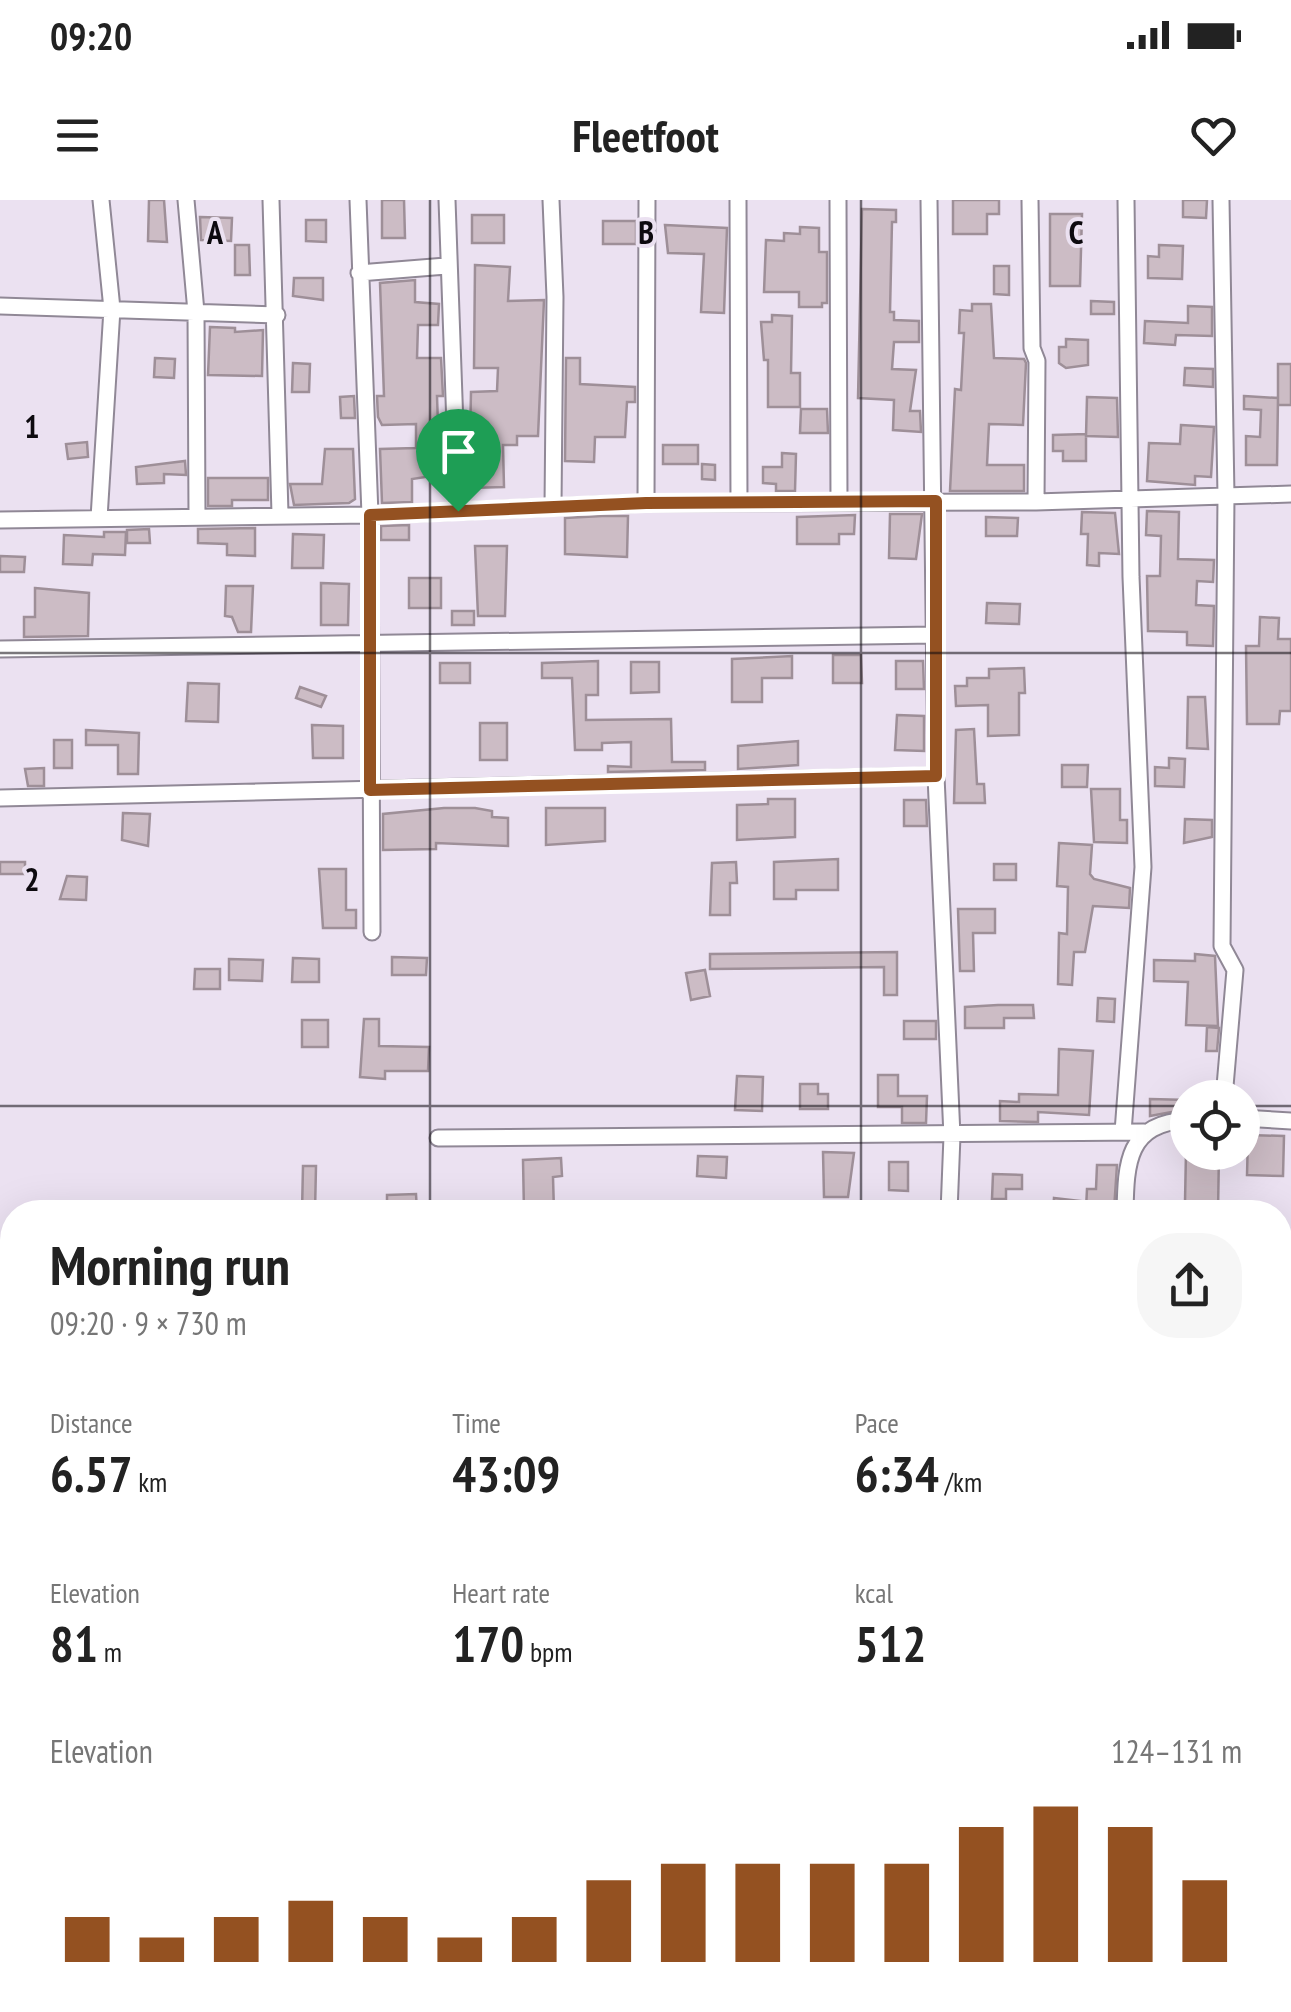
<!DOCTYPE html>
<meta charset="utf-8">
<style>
body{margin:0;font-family:"PT Sans Narrow",sans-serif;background:#f6f6f6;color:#222;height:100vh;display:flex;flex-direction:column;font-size:38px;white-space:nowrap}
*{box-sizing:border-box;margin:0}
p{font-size:32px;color:#767676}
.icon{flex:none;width:55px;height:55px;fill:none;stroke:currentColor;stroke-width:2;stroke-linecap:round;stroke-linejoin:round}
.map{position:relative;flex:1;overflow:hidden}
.panel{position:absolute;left:0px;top:1000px;width:1292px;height:812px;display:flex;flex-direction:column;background:#fff;border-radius:40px 40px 0 0;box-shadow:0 10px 40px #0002}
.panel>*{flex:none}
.controls{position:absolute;left:1170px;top:880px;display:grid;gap:20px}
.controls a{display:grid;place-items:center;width:90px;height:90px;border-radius:50%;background:#fff;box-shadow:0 10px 40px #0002;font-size:50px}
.pin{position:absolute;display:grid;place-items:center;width:85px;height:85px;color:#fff;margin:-102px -42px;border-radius:50% 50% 50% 0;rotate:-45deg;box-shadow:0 0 10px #0007}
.pin .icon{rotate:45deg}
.round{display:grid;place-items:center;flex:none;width:105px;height:105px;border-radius:40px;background:#f6f6f6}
.head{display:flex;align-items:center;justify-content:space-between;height:170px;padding:0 50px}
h1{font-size:55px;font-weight:800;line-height:75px}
.stats{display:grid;grid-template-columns:repeat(3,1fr);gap:15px;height:170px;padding:10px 50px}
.stats div{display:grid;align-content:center}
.stats b{font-size:50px;font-weight:800}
.stats small{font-size:28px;font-weight:400}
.stats p{font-size:28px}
.chart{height:280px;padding:20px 50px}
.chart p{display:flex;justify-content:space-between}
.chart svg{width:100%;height:180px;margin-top:10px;stroke:#945121;stroke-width:6}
.status{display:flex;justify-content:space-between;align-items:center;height:70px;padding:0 50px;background:#fff;direction:ltr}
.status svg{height:28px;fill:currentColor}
header{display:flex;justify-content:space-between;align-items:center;height:130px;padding:0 50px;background:#fff;font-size:45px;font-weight:800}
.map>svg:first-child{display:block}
</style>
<div class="status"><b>09:20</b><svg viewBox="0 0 49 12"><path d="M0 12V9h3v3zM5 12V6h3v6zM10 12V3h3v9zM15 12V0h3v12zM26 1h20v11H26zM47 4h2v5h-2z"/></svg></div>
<header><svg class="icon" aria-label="menu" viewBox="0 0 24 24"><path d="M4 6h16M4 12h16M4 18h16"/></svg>Fleetfoot<svg class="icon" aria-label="heart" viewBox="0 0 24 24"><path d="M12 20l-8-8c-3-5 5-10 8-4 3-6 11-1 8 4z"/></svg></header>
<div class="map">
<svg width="1291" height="1812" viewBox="0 0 1291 1812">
<rect width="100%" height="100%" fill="#ebe1f1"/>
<!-- building -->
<path fill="#ccbcc5" stroke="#9e8f98" stroke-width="2.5" d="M149 0H164L167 42 148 41Z
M382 0H404L405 38H382Z
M953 0H999V14H987V34H953Z
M1183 0H1207L1206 18 1183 17Z
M862 9 896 10V22H892L890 112H894V120L919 121V142H894L892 169 916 170 910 211H920L921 232 893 230 894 200 858 198Z
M1050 14H1082L1080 86H1050Z
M472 15H504V43H472Z
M200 17 232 18 231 41 201 40Z
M306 20H326V42L306 41Z
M603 21H636V44H603Z
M665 25 727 28 724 113 701 112 704 54 668 53Z
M800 27 819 28V52H827V103H822V107H799V92H764L766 40 784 41V33L800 34Z
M235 45H249L250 75H235Z
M1159 45 1183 46 1182 79 1148 78V56L1159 57Z
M475 65 510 67 508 101 544 100 538 236H517V245H503L504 287 469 288 471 192 497 191 498 168H474Z
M994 66H1009V95L994 94Z
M294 78H323V100L293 96Z
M415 80V102L439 104 438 125H418L417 158H441L443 196H437L439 256H445V274L412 279V302L382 303 380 249 416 248V224L382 225 378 217 377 196H384L380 83Z
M1091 101 1114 102V114H1091Z
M972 104H991L994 158 1024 159 1026 163 1023 225 989 224 987 265H1024V291H950L955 189 961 190 964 133H959L960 110 972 111Z
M1188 106 1212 107V136L1176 135 1175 145 1144 143 1145 121 1188 123Z
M772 115 792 116 791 173H800V207H768V160H764L761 122H772Z
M210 127 235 128V132L263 130 262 176 208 175Z
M1066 139 1088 140V165L1066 168 1059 163V147H1066Z
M155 158 175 159 174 178 154 177Z
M566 158H580V184L635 187V202H627L625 237H595L594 262 565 261Z
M293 163 310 164 309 192H292Z
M1278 164H1291V205H1278Z
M1185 168 1213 169V187L1184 185Z
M354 196 355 218H341L340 197Z
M1244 196 1278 198 1277 265H1246V236L1260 237 1261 210 1244 209Z
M1087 197 1117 198 1118 237 1086 236Z
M801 209H827L828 233H800Z
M1181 225 1214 227 1211 277 1195 276V285L1147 281 1149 243 1180 244Z
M1086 234V261H1063V251H1053V235Z
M87 242 88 257 68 259 66 244Z
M663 245H698V264H663Z
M325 249H353L355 299 349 303 294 305 290 284H322Z
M782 253 796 254 795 291H776V284L763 283V267H782Z
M185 261 186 275 164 274V283L137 284 136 267Z
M702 264 715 265V280L702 279Z
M208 278H268V300H232V306H208Z
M1147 311 1179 312 1178 359 1214 360 1213 382 1197 381 1196 405 1214 406 1213 446 1187 445V432L1148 431 1147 376H1160L1161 336 1146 335Z
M1082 312 1115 313 1119 354 1099 353V366L1087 365 1088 334H1081Z
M890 314H922L916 359 889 358Z
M855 315 854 334H839V344H797V317Z
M602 316H628L627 357 565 354V318Z
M986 317 1018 318 1017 336H986Z
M409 325V340H381V326Z
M255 328V356L227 355V344L198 343V329Z
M149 329 150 343H127V330Z
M104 332H126L125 355 93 354 92 365 63 364 64 335 104 337Z
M293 334 324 335 323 368H292Z
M475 346H507L505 416H478Z
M0 356 25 357 24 372H0Z
M409 378H441V408H409Z
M321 383 349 384 348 425H321Z
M226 386H253L251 432H238L232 417 225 416Z
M35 388 89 393 88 436 24 437V417H35Z
M987 403 1020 404 1019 424 986 423Z
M452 411H474V425H452Z
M1260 417 1279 418 1278 439H1291V511H1280L1279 524H1247L1246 446H1259Z
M833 455H861L862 483H833Z
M792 456V478H762V502H732V459Z
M598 461V495H586V520L671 519 672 562H705V570L608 572V566L631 567V542L602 543V550H575L572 478H542V463Z
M896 461H923L924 489H896Z
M631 462H659V492L631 493Z
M440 463H470V483H440Z
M1024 468 1025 493H1019V535L988 536V505L956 506 955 486H967V478H989V469Z
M188 483 219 484 218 522 186 521Z
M300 487 326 496 321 507 296 498Z
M1188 497H1205L1208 549 1187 548Z
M897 515 924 516V551L895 550Z
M480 523H507V560H480Z
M312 525 343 526V558H313Z
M974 529 977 584H984L985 603H954L956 530Z
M86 530 139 533 138 574H118V545H86Z
M54 540H72V568H54Z
M798 541V565L738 569V546Z
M1169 558 1185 559 1184 587 1155 586V567L1169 568Z
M1062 565H1088L1087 587H1062Z
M44 568V586H28L25 569Z
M1091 589H1120V620H1127V643L1094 642Z
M768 599H795V637L737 640V605L768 604Z
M904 600H926L927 626H904Z
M444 608H475L492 611V617L508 618V646L436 643V649L383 650V614Z
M546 608H605V641L546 645Z
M123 613 150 614 148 646 122 640Z
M1185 619 1212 620V637L1184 643Z
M1059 643 1092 645 1090 674 1094 679 1130 688 1129 708 1093 706 1085 752H1074L1072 785 1058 784 1059 733 1067 734 1068 687 1057 686Z
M838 659V690H796V699H774V662Z
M0 662H25V674H0Z
M736 662 737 683H730V715H710L712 663Z
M994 664H1016V680H994Z
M319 669H346V710H356V728H323Z
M67 676 87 677 86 700 60 699Z
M958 709H995V733H973L974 771H960Z
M897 752V795H884V767L710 769V754Z
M1195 754 1215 756 1218 826 1186 825 1188 782 1154 781V760L1195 761Z
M392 757 427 758 426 775H392Z
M293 758 319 759V782H292Z
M229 759 263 760 262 781 229 780Z
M195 769H220V789H194Z
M705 770 710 796 691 800 686 773Z
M1098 798 1115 799 1114 822 1097 821Z
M998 805H1033L1034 818H1004V828H965V807Z
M364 819H379V846L429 847 428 871H385V879L360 877Z
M302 820H328V847H302Z
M904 821H936V839H904Z
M1207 827 1219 828 1217 851H1206Z
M1059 849 1093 851 1089 915 1038 912V922L1000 921V901L1019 902V894L1058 895Z
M878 875H898V896H927L926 923H902V907H878Z
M737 876 763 877 762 911 735 910Z
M800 884H818V894H828V909H800Z
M1150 899 1188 900V909L1150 916Z
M1248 935 1284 936 1283 976 1247 975Z
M823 952 854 953 848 997H824Z
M1186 952H1219L1218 1012H1189V1002H1185Z
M698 956 727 957 726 978 697 976Z
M561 958 562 976 553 977 554 1012H524L523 960Z
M889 962H908V991L889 990Z
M1097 965H1117L1114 1010 1086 1009 1087 989H1096Z
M303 966H316L315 1012H302Z
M993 974 1022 975V989H1006V999H992Z
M416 994 417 1012H387V995Z
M1054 998 1081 1001 1080 1012H1053Z
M1211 1800H1230L1232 1812H1213Z"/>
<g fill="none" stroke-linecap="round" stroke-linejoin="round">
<defs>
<path id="minor" d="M186 0 196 112 197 316
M271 0 280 314
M358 0 370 315 372 732
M447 0 458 311
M551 0 555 97 553 306
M738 0 739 302
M838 0 839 301
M929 0 936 576 952 936 949 1012
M1030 0 1032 148 1037 161 1036 302
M1221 0 1226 296 1222 746 1235 770 1224 898
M359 73 446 66
M0 106 277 115
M646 303 647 0
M99 318 112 109 101 0
M0 320 370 315 646 303 1036 302 1291 294
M0 449 935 435
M0 598 936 576
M1242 918 1291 921
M1123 932 1143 667 1131 377 1126 0
M438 938 1144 932
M1125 1012C1126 963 1127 923 1188 920
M1280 1466 1291 1464
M1280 1597 1291 1596
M1280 1721 1291 1720
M586 1800 587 1812
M1183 1800 1185 1812
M693 1812 766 1800"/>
</defs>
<!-- minor casing -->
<use href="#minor" stroke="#908896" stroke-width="19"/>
<!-- minor -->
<use href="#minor" stroke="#fff" stroke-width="15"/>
</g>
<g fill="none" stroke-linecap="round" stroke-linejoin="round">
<defs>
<path id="route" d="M936 301V576L370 590V315L646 303Z"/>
</defs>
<!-- route casing -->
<use href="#route" stroke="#fff" stroke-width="20"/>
<!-- route -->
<use href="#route" stroke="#945121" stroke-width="12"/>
</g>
<!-- grid -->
<path fill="none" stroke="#0d0a0f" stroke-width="2.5" stroke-opacity="0.55" d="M430 0V1012M861 0V1012M0 453H1291M0 906H1188M1242 906H1291M0 1359H12M1280 1359H1291M430 1800V1812M861 1800V1812"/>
<g font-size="32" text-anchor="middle" font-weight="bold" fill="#0d0a0f" stroke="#ebe1f1" stroke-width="8" stroke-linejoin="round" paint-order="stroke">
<text x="215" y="44">A</text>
<text x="646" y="44">B</text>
<text x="1076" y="44">C</text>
<text x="32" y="238">1</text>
<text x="32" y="691">2</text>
</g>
</svg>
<div class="controls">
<a><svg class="icon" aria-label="locate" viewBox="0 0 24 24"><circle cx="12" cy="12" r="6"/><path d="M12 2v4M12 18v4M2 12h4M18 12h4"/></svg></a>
</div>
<div class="pin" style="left:458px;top:311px;background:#1e9e55"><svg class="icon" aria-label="arrive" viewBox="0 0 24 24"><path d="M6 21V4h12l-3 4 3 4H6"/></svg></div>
<section class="panel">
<div class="head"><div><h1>Morning run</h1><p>09:20 · 9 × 730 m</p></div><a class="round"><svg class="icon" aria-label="share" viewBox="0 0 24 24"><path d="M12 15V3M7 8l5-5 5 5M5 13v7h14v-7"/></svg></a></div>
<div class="stats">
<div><p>Distance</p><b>6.57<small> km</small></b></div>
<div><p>Time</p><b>43:09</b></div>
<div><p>Pace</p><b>6:34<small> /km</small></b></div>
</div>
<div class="stats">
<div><p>Elevation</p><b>81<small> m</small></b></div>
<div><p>Heart rate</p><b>170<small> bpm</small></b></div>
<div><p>kcal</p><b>512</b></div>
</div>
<div class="chart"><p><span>Elevation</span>124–131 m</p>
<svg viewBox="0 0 160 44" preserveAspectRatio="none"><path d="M5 44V33M15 44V38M25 44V33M35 44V29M45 44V33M55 44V38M65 44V33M75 44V24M85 44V20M95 44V20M105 44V20M115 44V20M125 44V11M135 44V6M145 44V11M155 44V24"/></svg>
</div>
</section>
</div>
